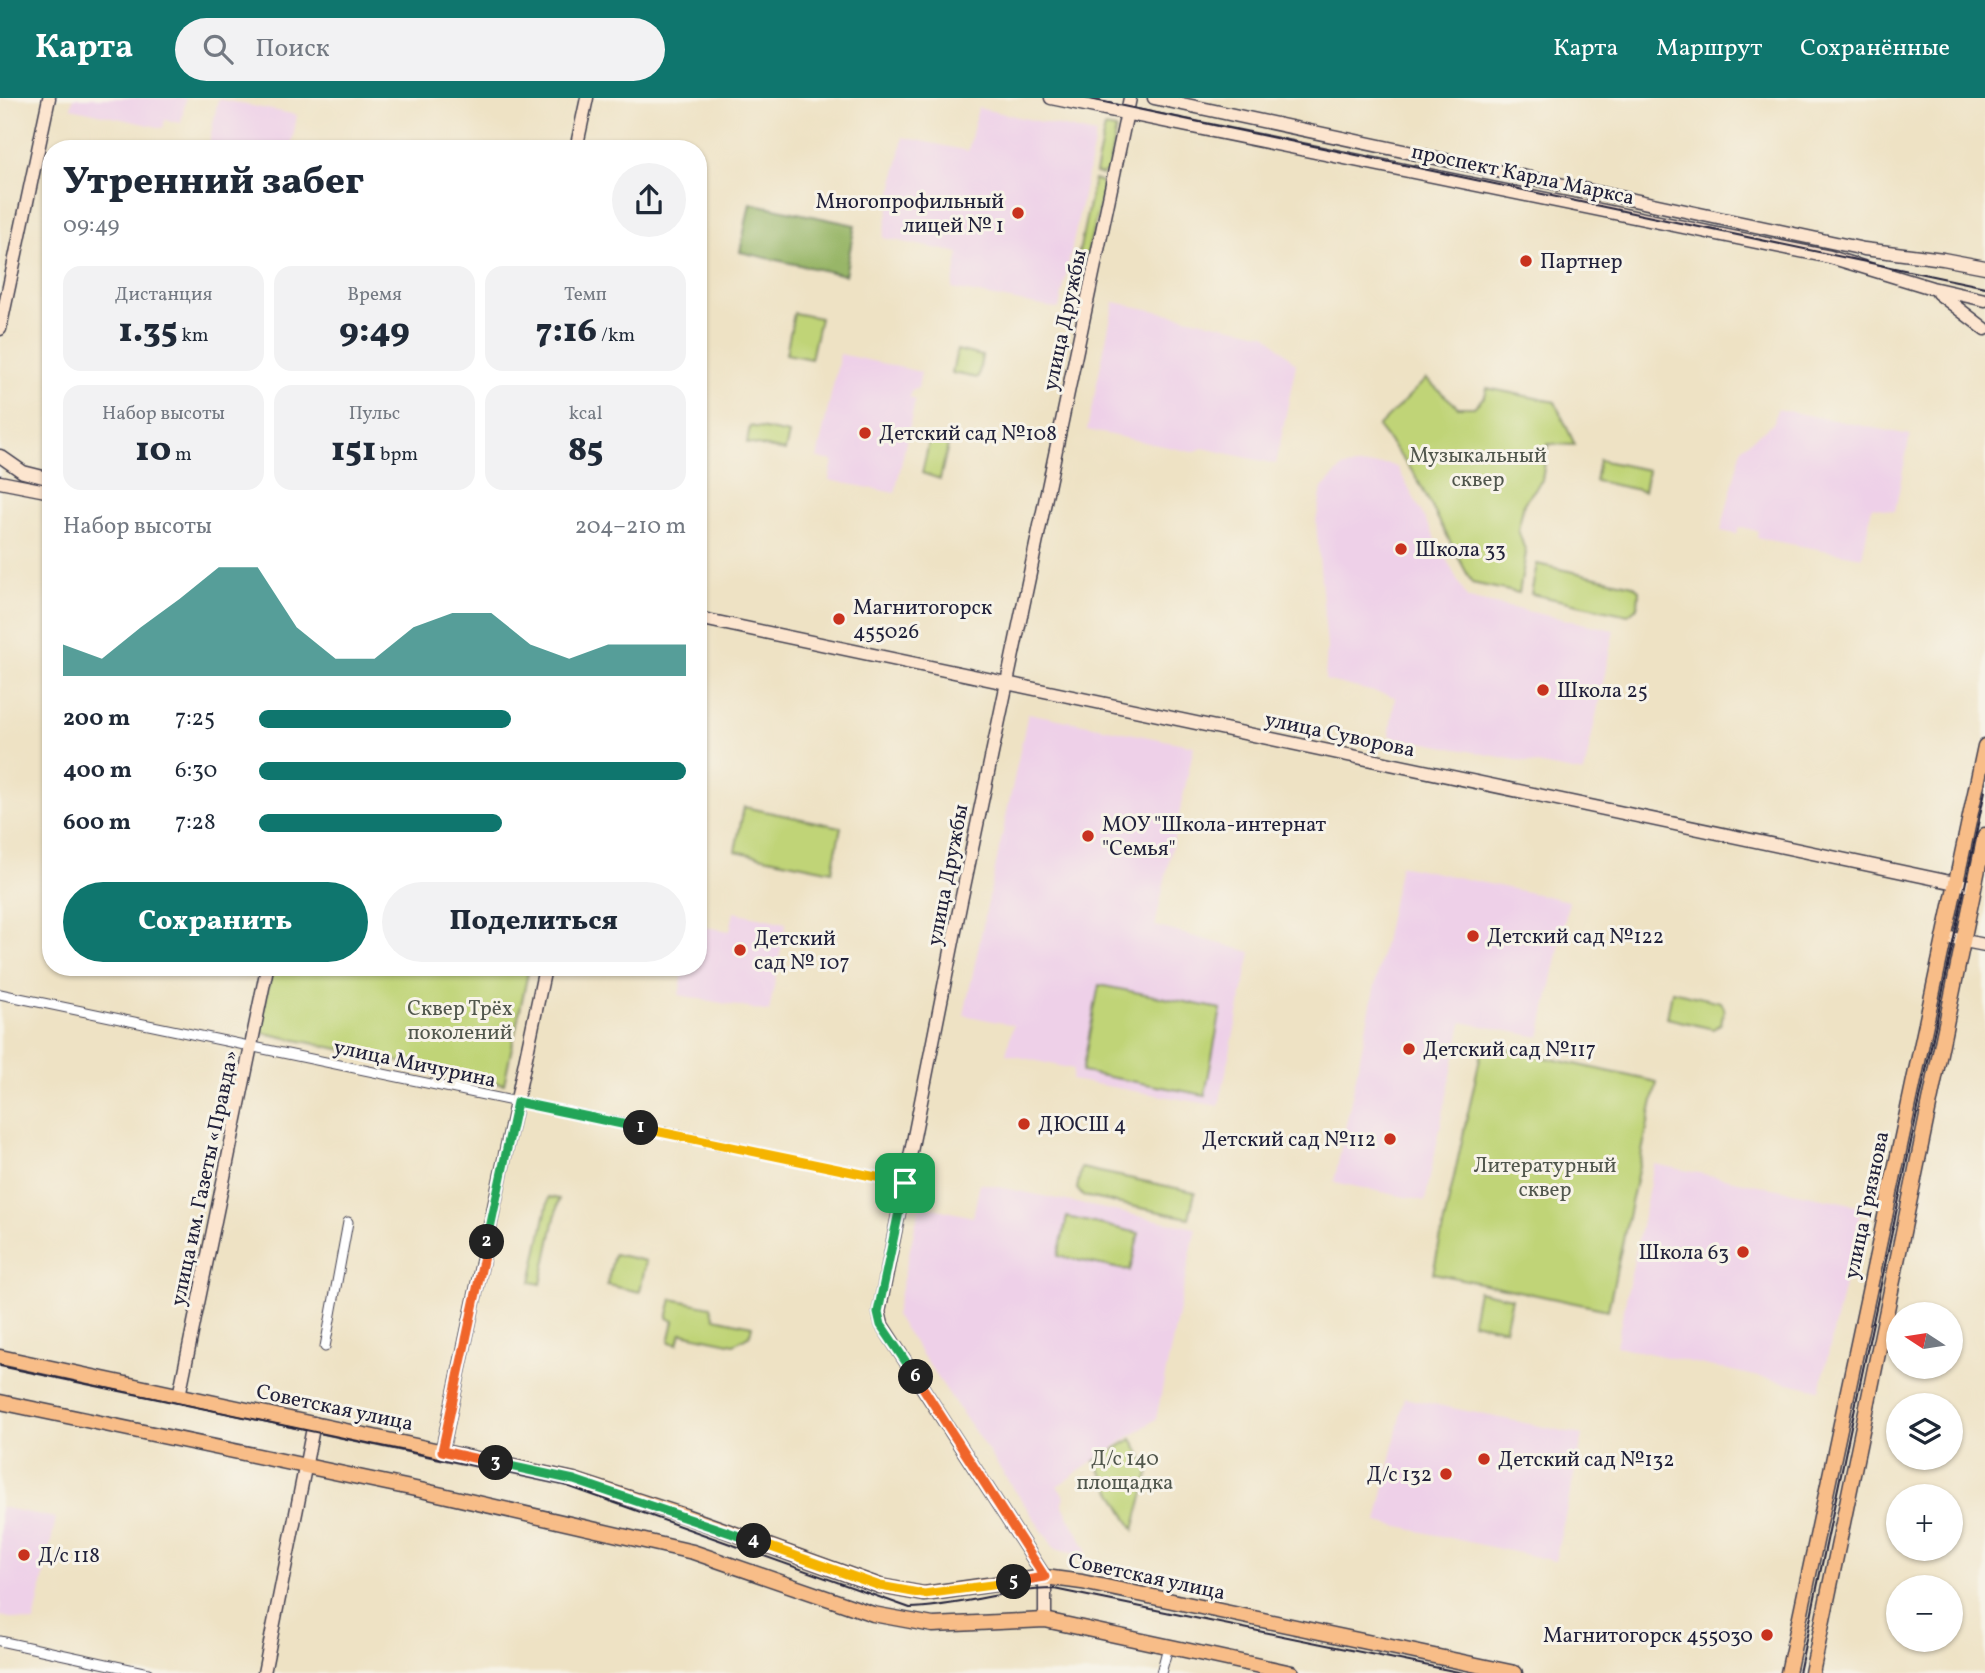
<!DOCTYPE html>
<html lang="ru">
<meta charset="utf-8">
<style>
body{margin:0;font-family:Vollkorn,serif;background:#f2f2f3;color:#1f2937;height:100vh;display:flex;flex-direction:column;font-size:26px;white-space:nowrap}
*{box-sizing:border-box;margin:0}
p{font-size:23px;color:#747a83}
.icon{flex:none;width:38px;height:38px;fill:none;stroke:currentColor;stroke-width:2;stroke-linecap:round;stroke-linejoin:round}
.map{position:relative;flex:1;overflow:hidden}
.drawer{position:absolute;left:42px;top:42px;width:665px;height:836px;display:flex;flex-direction:column;background:#fff;border-radius:28px;box-shadow:0 2px 5px #0004}
.drawer>*{flex:none}
.needle{width:46px;rotate:282deg}
.fabs{position:absolute;left:1886px;top:1204px;display:grid;gap:14px}
.fabs a{display:grid;place-items:center;width:77px;height:77px;border-radius:50%;background:#fff;box-shadow:0 2px 5px #0004;font-size:35px}
.pin{position:absolute;display:grid;place-items:center;width:60px;height:60px;color:#fff;margin:-30px;border-radius:14px;box-shadow:0 4px 10px #0006}
.km{position:absolute;width:35px;height:35px;margin:-18px;border-radius:50%;background:#222;color:#fff;font-size:19px;line-height:35px;text-align:center}
.round{display:grid;place-items:center;flex:none;width:74px;height:74px;border-radius:37px;background:#f2f2f3}
.headline{display:flex;align-items:center;justify-content:space-between;height:119px;padding:0 21px}
h1{font-size:38px;font-weight:800;line-height:52px}
.figures{display:grid;grid-template-columns:repeat(3,1fr);gap:10px;height:119px;padding:7px 21px}
.figures div{display:grid;align-content:center;border-radius:18px;background:#f2f2f3;text-align:center}
.figures b{font-size:35px;font-weight:800}
.figures small{font-size:19px;font-weight:400}
.figures p{font-size:19px}
.chart{height:196px;padding:14px 21px}
.chart p{display:flex;justify-content:space-between}
.chart svg{width:100%;height:126px;margin-top:7px;fill:#0f766e;opacity:.7}
.cta{display:flex;gap:14px;margin-top:auto;padding:14px 21px}
.cta a{flex:1;height:80px;border-radius:42px;background:#0f766e;color:#fff;font-size:28px;font-weight:800;line-height:80px;text-align:center}
.cta a+a{background:#f2f2f3;color:#1f2937}
ul{padding:0 21px;list-style:none;font-size:23px}
li{display:grid;grid-template-columns:112px 84px 1fr;align-items:center;height:52px}
li i{height:18px;border-radius:9px;background:#0f766e}
header{display:flex;align-items:center;gap:42px;box-sizing:border-box;height:98px;padding:0 35px;background:#0f766e;color:#fff}
header strong{font-size:33px}
nav{display:flex;gap:38px;margin-inline-start:auto;font-size:24px}
.search{width:490px;height:63px;background:#f2f2f3;display:flex;align-items:center;gap:18px;box-sizing:border-box;padding:0 24px;border-radius:38px;color:#747a83;font-size:26px}
.map>svg:first-child{display:block}
</style>
<header>
<strong>Карта</strong>
<div class="search"><svg class="icon" aria-label="search" viewBox="0 0 24 24"><circle cx="10" cy="10" r="6"/><path d="M15 15l6 6"/></svg>Поиск</div>
<nav><a>Карта</a><a>Маршрут</a><a>Сохранённые</a></nav>
</header>
<div class="map">
<svg width="1985" height="1575" viewBox="0 0 1985 1575">
<rect width="100%" height="100%" fill="#f7f3e8"/>
<filter id="ink" filterUnits="userSpaceOnUse"><feTurbulence type="fractalNoise" baseFrequency=".0143" numOctaves="2"/><feDisplacementMap in="SourceGraphic" scale="14" xChannelSelector="R" yChannelSelector="G"/><feConvolveMatrix kernelMatrix="1 2 1 2 8 2 1 2 1" color-interpolation-filters="sRGB"/></filter>
<filter id="wash" filterUnits="userSpaceOnUse"><feTurbulence type="fractalNoise" baseFrequency=".00686" numOctaves="4" result="noise"/><feDisplacementMap in="SourceGraphic" scale="28" xChannelSelector="R" yChannelSelector="G"/><feGaussianBlur stdDeviation="1.57" result="paint"/><feColorMatrix in="noise" values="0 0 0 0 0 0 0 0 0 0 0 0 0 0 0 0 0 1.4 0 .05"/><feComposite in="paint" operator="in"/></filter>
<g filter="url(#wash)">
<rect width="100%" height="100%" fill="#eee2c4"/>
<!-- built -->
<path fill="#eed0e8" d="M73 0H186L181 25 165 22 163 30 71 10Z
M218 1 297 17 291 51H208Z
M978 10 1096 36 1059 211 952 191 959 155 883 140 903 39 968 53Z
M1114 204 1266 236 1296 266 1276 366 1203 350 1192 354 1087 332Z
M840 256 921 274 918 290 911 293 910 299 915 303 895 395 829 382 833 363 817 360Z
M1777 311 1910 337 1895 413 1872 409 1862 459 1757 440 1758 433 1739 429 1737 436 1721 433 1742 349 1774 324Z
M1389 366 1398 370 1467 500 1614 532 1584 675 1389 638 1395 599 1325 582 1327 549 1316 424 1322 390 1343 369Z
M1028 615 1194 648 1155 828 1251 854 1219 1008 1072 982 1073 971 1006 956 1013 927 964 917Z
M1400 767 1569 803 1540 939 1462 924 1425 1103 1334 1084Z
M734 814 786 825 769 914 679 897 684 870H698V828L730 833Z
M1654 1066 1862 1108 1820 1292 1616 1248Z
M980 1085 1196 1130 1156 1321 1057 1388 1065 1399 1062 1406 1086 1450V1459L1055 1451 895 1217 920 1107 973 1119Z
M1404 1300 1583 1337 1555 1463 1377 1424Z
M0 1409 56 1420 34 1525 0 1518Z"/>
<!-- green -->
<path fill="#c0d477" stroke="#717b59" stroke-width="2" d="M1105 29 1116 31 1108 72 1102 77 1095 75Z
M1094 82 1100 83 1104 89 1086 160 1089 163 1083 194 1077 199 1070 198Z
M794 215 820 220 811 261 786 256Z
M957 252 982 258 978 280 952 275Z
M1426 281 1458 309H1474L1485 298 1487 290 1555 304 1575 347 1548 346 1542 382 1524 405 1518 432 1526 455 1519 495 1472 485 1415 377 1378 329Z
M750 328 789 336 785 353 747 345Z
M930 340 945 343 948 347 940 381 922 375Z
M1599 362 1648 372 1644 393 1595 383Z
M1537 466 1633 487 1639 492 1638 509 1628 517 1531 496Z
M744 709 841 729 832 773 735 753Z
M272 870H529L504 986 259 934Z
M1099 887 1221 911 1205 997 1082 974Z
M1672 893 1721 904 1724 910 1721 926 1713 931 1667 920Z
M1483 946 1657 984 1608 1212 1433 1175Z
M1081 1070 1195 1094 1189 1120 1083 1098 1077 1091Z
M549 1099 559 1101 541 1186 531 1184Z
M1067 1119 1139 1135 1130 1173 1058 1158Z
M614 1156 646 1163 640 1194 607 1187Z
M1478 1193 1512 1200 1505 1231 1472 1224Z
M672 1201 711 1209 715 1220 752 1228 750 1237 734 1246 681 1235 678 1246 669 1244 674 1223 667 1220Z
M1132 1341 1150 1372 1134 1432 1095 1363Z"/>
<!-- forest -->
<path fill="#98b668" stroke="#5d6c52" stroke-width="2" d="M750 105 855 127 845 177 740 154Z"/>
</g>
<g filter="url(#ink)">
<g fill="none" stroke-linecap="round" stroke-linejoin="round">
<defs>
<path id="street" d="M0 896 905 1085
M325 1249 348 1124
M0 1543 148 1575
M1161 1575 1168 1549"/>
<path id="secondary" d="M1051 0 1830 159 1932 190 1985 202
M1154 0 1864 151 1943 161 1985 169
M576 51 587 0
M1938 195 1985 231
M0 231 49 0
M0 358 23 374 51 381
M0 384 51 394
M698 520 1974 789
M1944 839 1985 847
M179 1298 267 870
M442 1353 545 870
M1045 1522V1479L882 1227 879 1214 961 803 1130 0
M264 1575 314 1325"/>
<path id="primary" d="M0 1259 574 1382 685 1418 880 1488 924 1496 1045 1479 1082 1484 1515 1575
M0 1304 425 1393 693 1454 873 1516 933 1527 1045 1522 1292 1575
M1788 1575 1985 648
M1812 1575 1985 737"/>
</defs>
<!-- street casing -->
<use href="#street" stroke="#413f50" stroke-width="11"/>
<!-- secondary casing -->
<use href="#secondary" stroke="#413f50" stroke-width="15"/>
<!-- primary casing -->
<use href="#primary" stroke="#413f50" stroke-width="17"/>
<!-- street -->
<use href="#street" stroke="#fff" stroke-width="9"/>
<!-- secondary -->
<use href="#secondary" stroke="#fce5cf" stroke-width="12"/>
<!-- primary -->
<use href="#primary" stroke="#f8bd88" stroke-width="14"/>
<!-- tram -->
<path stroke="#22223b" stroke-width="2" d="M1085 0 1985 189
M0 1268 559 1385 910 1510C959 1509 1005 1491 1054 1491L1463 1575
M1799 1575 1985 693"/>
</g>
</g>
<g fill="none" stroke-linecap="round" stroke-linejoin="round" filter="url(#ink)">
<defs>
<path id="split-1" d="M641 1030 905 1085"/>
<path id="split-2" d="M487 1144 517 1004 641 1030"/>
<path id="split-3" d="M487 1144 442 1353 496 1365"/>
<path id="split-4" d="M496 1365 574 1382 754 1443"/>
<path id="split-5" d="M754 1443 880 1488 924 1496 1014 1484"/>
<path id="split-6" d="M916 1279 1045 1479 1014 1484"/>
<path id="split-7" d="M905 1085 878 1214 881 1227 916 1279"/>
</defs>
<!-- split-1 casing -->
<use href="#split-1" stroke="#fff" stroke-width="14"/>
<!-- split-2 casing -->
<use href="#split-2" stroke="#fff" stroke-width="14"/>
<!-- split-3 casing -->
<use href="#split-3" stroke="#fff" stroke-width="14"/>
<!-- split-4 casing -->
<use href="#split-4" stroke="#fff" stroke-width="14"/>
<!-- split-5 casing -->
<use href="#split-5" stroke="#fff" stroke-width="14"/>
<!-- split-6 casing -->
<use href="#split-6" stroke="#fff" stroke-width="14"/>
<!-- split-7 casing -->
<use href="#split-7" stroke="#fff" stroke-width="14"/>
<!-- split-1 -->
<use href="#split-1" stroke="#f5b400" stroke-width="9"/>
<!-- split-2 -->
<use href="#split-2" stroke="#22a559" stroke-width="9"/>
<!-- split-3 -->
<use href="#split-3" stroke="#f0652b" stroke-width="9"/>
<!-- split-4 -->
<use href="#split-4" stroke="#22a559" stroke-width="9"/>
<!-- split-5 -->
<use href="#split-5" stroke="#f5b400" stroke-width="9"/>
<!-- split-6 -->
<use href="#split-6" stroke="#f0652b" stroke-width="9"/>
<!-- split-7 -->
<use href="#split-7" stroke="#22a559" stroke-width="9"/>
</g>
<!-- markers -->
<g fill="#c8321e" stroke="#f7f3e8" stroke-width="2.5">
<circle cx="1018" cy="115" r="7"/>
<circle cx="1526" cy="163" r="7"/>
<circle cx="865" cy="335" r="7"/>
<circle cx="1401" cy="451" r="7"/>
<circle cx="839" cy="521" r="7"/>
<circle cx="1543" cy="592" r="7"/>
<circle cx="1088" cy="738" r="7"/>
<circle cx="1473" cy="838" r="7"/>
<circle cx="740" cy="852" r="7"/>
<circle cx="1409" cy="951" r="7"/>
<circle cx="1024" cy="1026" r="7"/>
<circle cx="1390" cy="1041" r="7"/>
<circle cx="1743" cy="1154" r="7"/>
<circle cx="1484" cy="1361" r="7"/>
<circle cx="1446" cy="1376" r="7"/>
<circle cx="24" cy="1457" r="7"/>
<circle cx="1767" cy="1537" r="7"/>
</g>
<g text-anchor="middle" stroke-width="6" stroke-linejoin="round" paint-order="stroke">
<!-- street labels -->
<g font-size="21" fill="#22223b" stroke="#f7f3e8">
<text transform="translate(1523 76) rotate(12)" y="7">проспект Карла Маркса</text>
<text transform="translate(1064 222) rotate(-78)" y="7">улица Дружбы</text>
<text transform="translate(1340 636) rotate(12)" y="7">улица Суворова</text>
<text transform="translate(947 777) rotate(-79)" y="7">улица Дружбы</text>
<text transform="translate(415 965) rotate(12)" y="7">улица Мичурина</text>
<text transform="translate(204 1080) rotate(-78)" y="7">улица им. Газеты «Правда»</text>
<text transform="translate(1866 1107) rotate(-78)" y="7">улица Грязнова</text>
<text transform="translate(335 1309) rotate(12)" y="7">Советская улица</text>
<text transform="translate(1147 1478) rotate(12)" y="7">Советская улица</text>
</g>
<!-- poi labels -->
<g font-size="21" fill="#22223b" stroke="#f7f3e8" text-anchor="start">
<text x="1004" y="110" text-anchor="end">Многопрофильный<tspan x="1004" dy="24">лицей № 1</tspan></text>
<text x="1540" y="170">Партнер</text>
<text x="879" y="342">Детский сад №108</text>
<text x="1415" y="458">Школа 33</text>
<text x="853" y="516">Магнитогорск<tspan x="853" dy="24">455026</tspan></text>
<text x="1557" y="599">Школа 25</text>
<text x="1102" y="733">МОУ "Школа-интернат<tspan x="1102" dy="24">"Семья"</tspan></text>
<text x="1487" y="845">Детский сад №122</text>
<text x="754" y="847">Детский<tspan x="754" dy="24">сад № 107</tspan></text>
<text x="1423" y="958">Детский сад №117</text>
<text x="1038" y="1033">ДЮСШ 4</text>
<text x="1376" y="1048" text-anchor="end">Детский сад №112</text>
<text x="1729" y="1161" text-anchor="end">Школа 63</text>
<text x="1498" y="1368">Детский сад №132</text>
<text x="1432" y="1383" text-anchor="end">Д/с 132</text>
<text x="38" y="1464">Д/с 118</text>
<text x="1753" y="1544" text-anchor="end">Магнитогорск 455030</text>
</g>
<!-- park labels -->
<g font-size="21" fill="#51574d" stroke="#f7f3e8">
<text x="1478" y="364">Музыкальный<tspan x="1478" dy="24">сквер</tspan></text>
<text x="460" y="917">Сквер Трёх<tspan x="460" dy="24">поколений</tspan></text>
<text x="1545" y="1074">Литературный<tspan x="1545" dy="24">сквер</tspan></text>
<text x="1125" y="1367">Д/с 140<tspan x="1125" dy="24">площадка</tspan></text>
</g>
</g>
</svg>
<div class="fabs">
<a><svg class="needle" viewBox="-14 -14 28 28"><path d="M0-13l5 13h-10z" fill="#e53935"/><path d="M0 13l5-13h-10z" fill="#747a83"/></svg></a>
<a><svg class="icon" aria-label="layers" viewBox="0 0 24 24"><path d="M12 4l9 5-9 5-9-5zM3 14l9 5 9-5"/></svg></a>
<a>+</a>
<a>−</a>
</div>
<div class="pin" style="left:905px;top:1085px;background:#1e9e55"><svg class="icon" aria-label="arrive" viewBox="0 0 24 24"><path d="M6 21V4h12l-3 4 3 4H6"/></svg></div>
<b class="km" style="left:641px;top:1030px">1</b>
<b class="km" style="left:487px;top:1144px">2</b>
<b class="km" style="left:496px;top:1365px">3</b>
<b class="km" style="left:754px;top:1443px">4</b>
<b class="km" style="left:1014px;top:1484px">5</b>
<b class="km" style="left:916px;top:1279px">6</b>
<section class="drawer">
<div class="headline"><div><h1>Утренний забег</h1><p>09:49</p></div><a class="round"><svg class="icon" aria-label="share" viewBox="0 0 24 24"><path d="M12 15V3M7 8l5-5 5 5M5 13v7h14v-7"/></svg></a></div>
<div class="figures">
<div><p>Дистанция</p><b>1.35<small> km</small></b></div>
<div><p>Время</p><b>9:49</b></div>
<div><p>Темп</p><b>7:16<small> /km</small></b></div>
</div>
<div class="figures">
<div><p>Набор высоты</p><b>10<small> m</small></b></div>
<div><p>Пульс</p><b>151<small> bpm</small></b></div>
<div><p>kcal</p><b>85</b></div>
</div>
<div class="chart"><p><span>Набор высоты</span>204–210 m</p>
<svg viewBox="0 0 160 44" preserveAspectRatio="none"><path d="M0 44V33L10 38L20 27L30 17L40 6L50 6L60 27L70 38L80 38L90 27L100 22L110 22L120 33L130 38L140 33L150 33L160 33V44z"/></svg>
</div>
<ul>
<li><b>200 m</b>7:25<i style="width:59%"></i></li>
<li><b>400 m</b>6:30<i style="width:100%"></i></li>
<li><b>600 m</b>7:28<i style="width:57%"></i></li>
</ul>
<div class="cta"><a>Сохранить</a><a>Поделиться</a></div>
</section>
</div>
